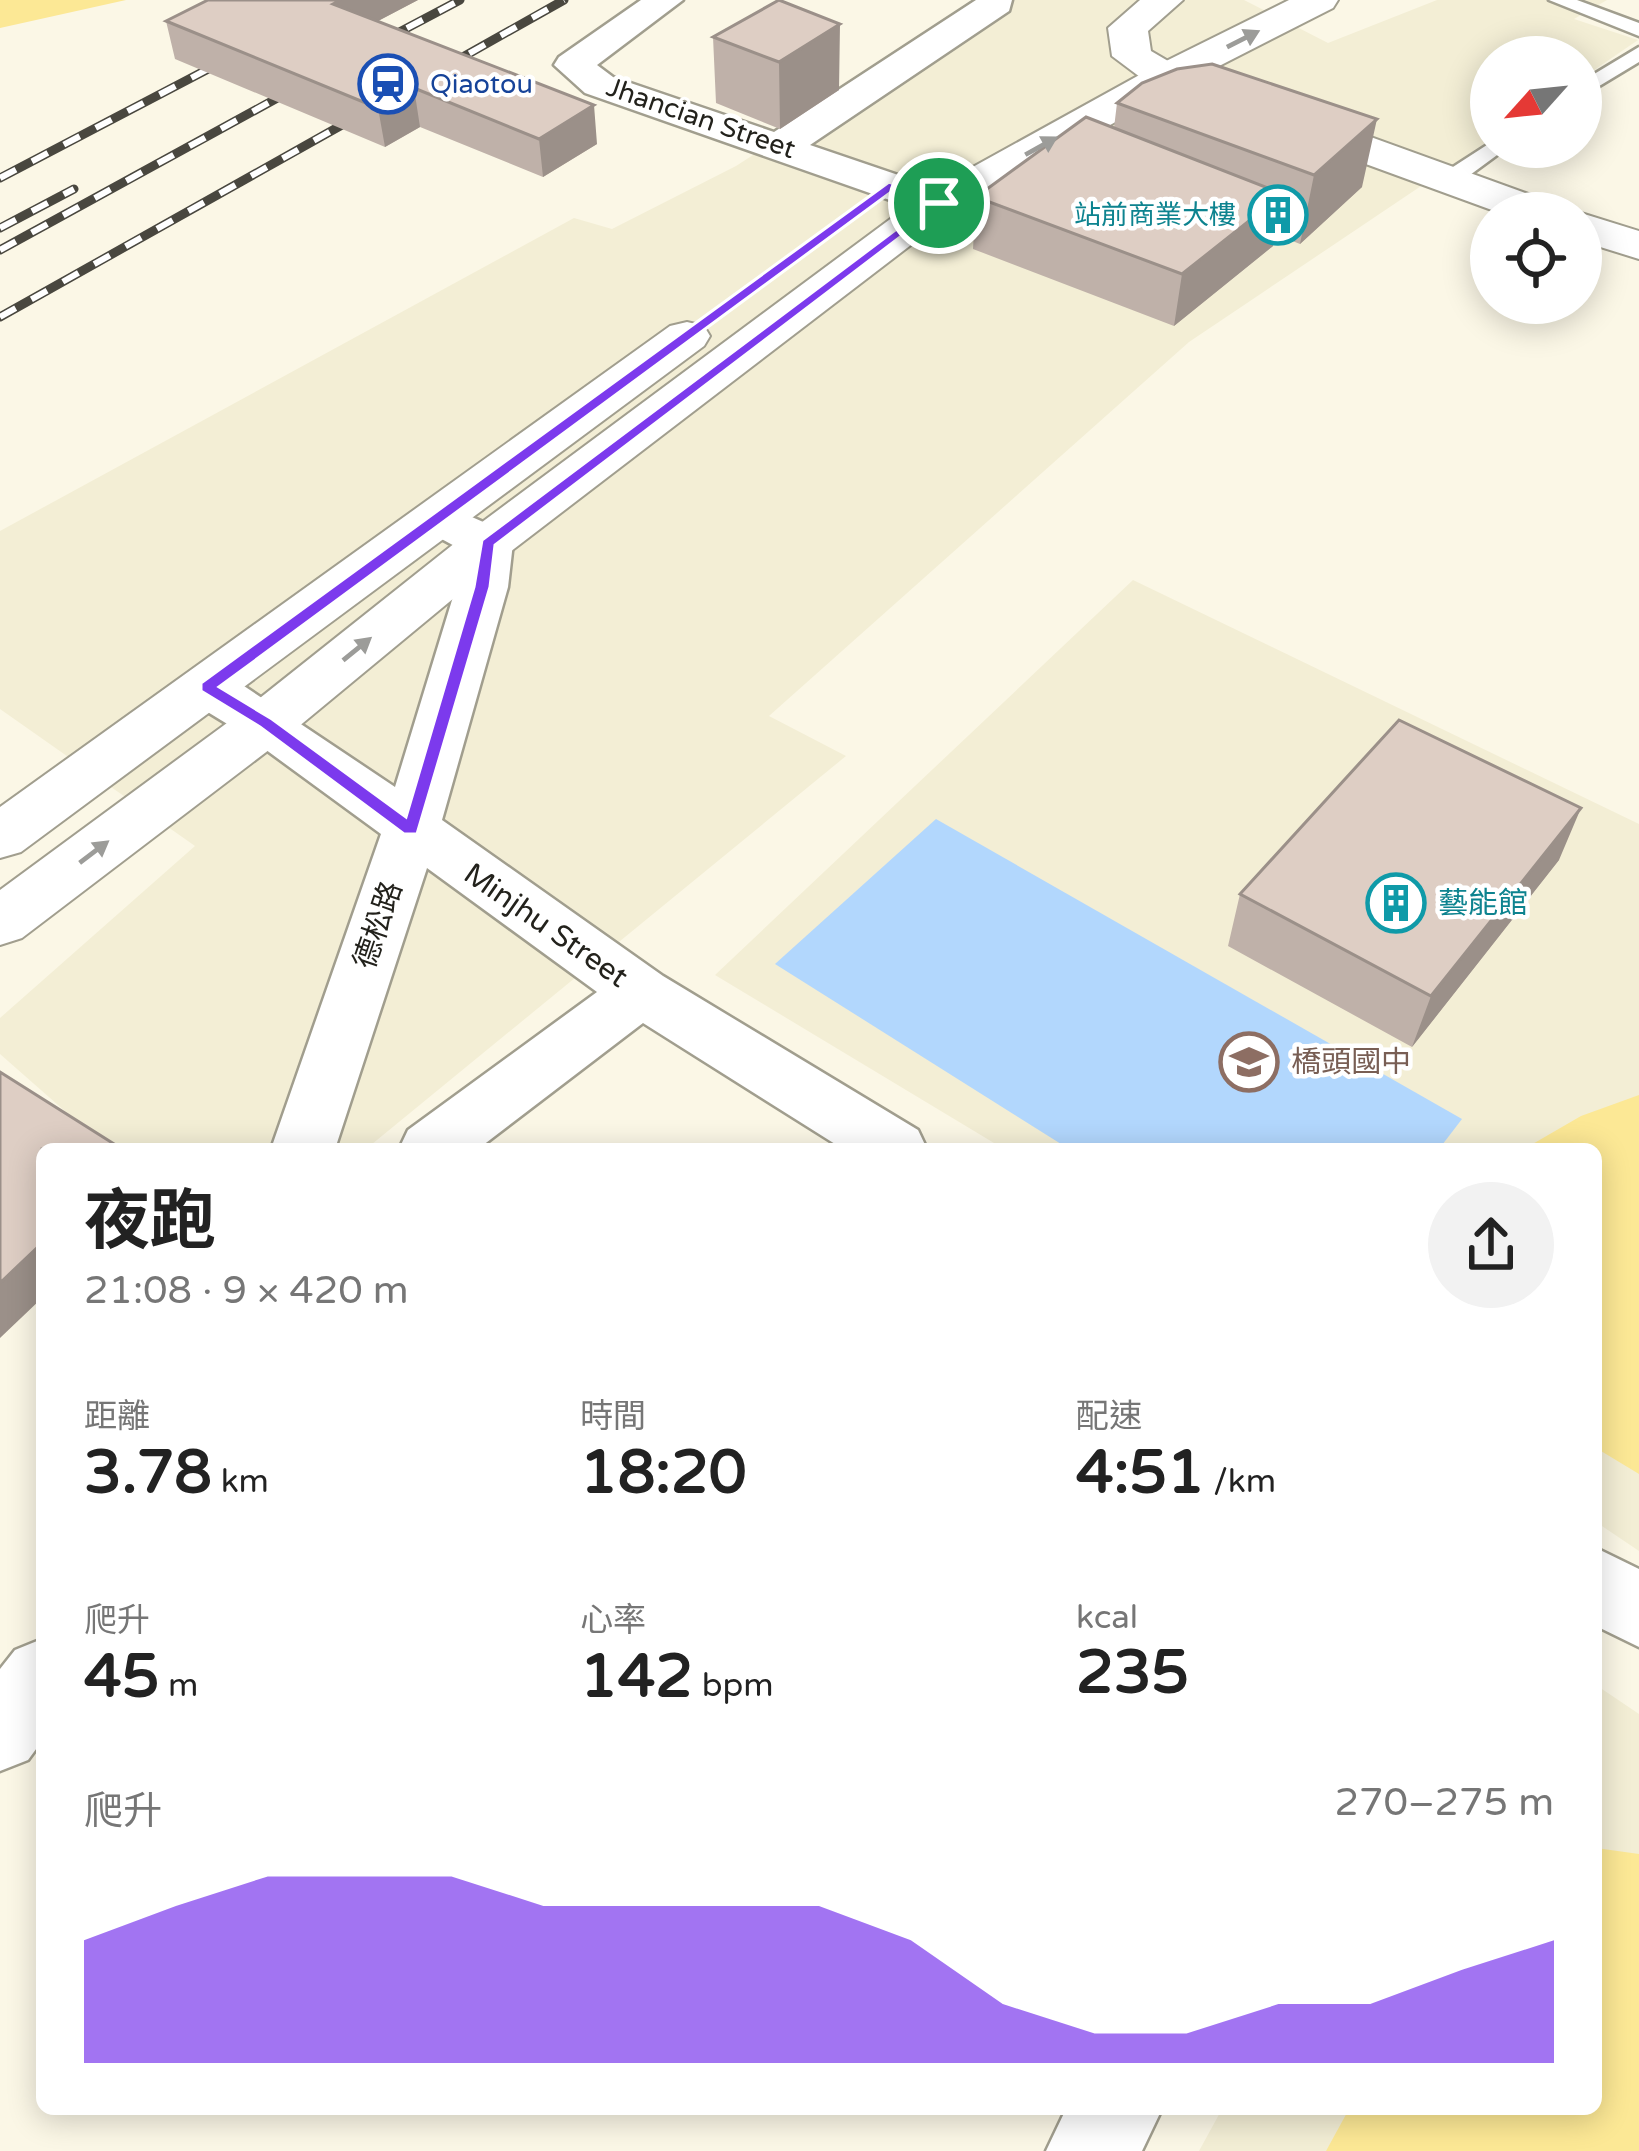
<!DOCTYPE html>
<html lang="zh-TW">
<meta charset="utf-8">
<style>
body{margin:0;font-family:"Varela Round","Noto Sans TC",sans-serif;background:#f2f2f2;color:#222;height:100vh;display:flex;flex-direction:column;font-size:45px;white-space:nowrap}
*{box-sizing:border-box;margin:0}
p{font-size:39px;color:#767676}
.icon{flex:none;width:66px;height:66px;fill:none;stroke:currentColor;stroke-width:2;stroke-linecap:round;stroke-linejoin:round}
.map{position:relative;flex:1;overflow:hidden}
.sheet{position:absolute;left:36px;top:1143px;width:1566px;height:972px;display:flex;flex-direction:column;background:#fff;border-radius:18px;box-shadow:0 6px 30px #0003}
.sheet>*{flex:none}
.needle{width:78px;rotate:243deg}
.controls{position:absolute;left:1470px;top:36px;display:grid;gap:24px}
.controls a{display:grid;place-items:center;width:132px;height:132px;border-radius:50%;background:#fff;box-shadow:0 6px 30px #0003;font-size:60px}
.pin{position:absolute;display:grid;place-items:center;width:102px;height:102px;color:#fff;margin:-51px;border:6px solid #fff;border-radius:50%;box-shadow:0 3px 12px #0007}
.round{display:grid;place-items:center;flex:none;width:126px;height:126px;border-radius:63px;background:#f2f2f2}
.overview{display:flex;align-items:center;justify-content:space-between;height:204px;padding:0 48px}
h1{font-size:66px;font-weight:700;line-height:90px}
.stats{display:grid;grid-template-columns:repeat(3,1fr);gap:18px;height:204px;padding:12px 48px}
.stats div{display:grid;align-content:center}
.stats b{font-size:60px;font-weight:700}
.stats small{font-size:33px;font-weight:400}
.stats p{font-size:33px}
.chart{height:336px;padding:24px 48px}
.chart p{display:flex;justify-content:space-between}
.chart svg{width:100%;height:216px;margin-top:12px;fill:#7c3aed;opacity:.7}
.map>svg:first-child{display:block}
</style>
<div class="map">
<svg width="1639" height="2151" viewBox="0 0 1639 2151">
<rect width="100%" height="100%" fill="#fbf7e6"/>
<!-- built -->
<path fill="#f3eed5" d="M993 0H1244L1328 43 1437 0H1607L1574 19 1638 40 1581 79V57H1491V139L1189 342 769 716 846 756 366 1149H108L0 1054V1018L195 846 0 709V531L574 218 612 229 736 166Z
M1133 580 1639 824V1551L1596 1522V1149H1004L715 975Z
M1596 1685 1639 1714V2151H1199L1222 2109H1596Z"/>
<!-- green -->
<path fill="#fce895" d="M0 0H126L0 28Z
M1639 1095V1474L1596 1448V1149H1524L1581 1116Z
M1596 1848 1639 1854V2151H1326L1349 2109H1596Z"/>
<!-- water -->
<path fill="#b2d7fd" d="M936 819 1462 1119 1439 1149H1069L775 964Z"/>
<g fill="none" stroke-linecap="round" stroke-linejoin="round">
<defs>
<path id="lane" d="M1549 0H1577L1639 23V36Z
M1639 47V62L1581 97V82Z
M1490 143 1491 147H1508L1455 186H1439V176Z"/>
<path id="street" d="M641 0H683L597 65 613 77 774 132 976 0H1012L1009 11 810 145 954 194 960 203 954 212 939 215 924 212 585 93 554 65 559 57Z
M440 503 506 532 513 543 508 587 442 820 663 976 918 1130 927 1149H843L643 1023 478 1149H399L408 1130 597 992 427 868 335 1149H271L381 834 247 736 188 700 180 687 188 674 207 669 226 674 395 787 456 587 462 550 423 529 415 518 423 507Z
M1596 1548 1639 1569V1647L1596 1626Z
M42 1639V1741L28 1760 0 1771V1669L15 1650Z
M1066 2109H1162L1142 2151H1046Z"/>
<path id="secondary" d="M1140 0H1183L1148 31 1151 51 1180 68 1556 204 1563 213H1500L1152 86 1112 56 1108 28Z
M1580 213H1581L1639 231V259L1581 241Z"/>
<path id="primary" d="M1289 0H1338L1333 8 1180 86 954 212 506 555 286 737 22 938 0 945V890L246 709 470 531 924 194 1152 68Z
M687 322 704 326 710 336 704 346 21 852 0 858V807L670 326Z"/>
</defs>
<!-- lane casing -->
<use href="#lane" stroke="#a19e8e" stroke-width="5"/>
<!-- street casing -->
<use href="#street" stroke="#a19e8e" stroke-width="5"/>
<!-- secondary casing -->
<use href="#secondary" stroke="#a19e8e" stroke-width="4"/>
<!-- primary casing -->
<use href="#primary" stroke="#a19e8e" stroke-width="4"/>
<!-- lane -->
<use href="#lane" fill="#fff" fill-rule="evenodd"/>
<!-- street -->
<use href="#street" fill="#fff" fill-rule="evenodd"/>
<!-- secondary -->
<use href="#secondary" fill="#fff" fill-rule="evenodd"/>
<!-- primary -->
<use href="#primary" fill="#fff" fill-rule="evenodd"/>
<defs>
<path id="rail" d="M375 45 460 0
M438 71 564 0
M0 178 233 56
M0 228 74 189
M0 250 301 85
M0 317 365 112"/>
</defs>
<!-- rail casing -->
<use href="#rail" stroke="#49473f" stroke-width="9"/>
<!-- rail -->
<use href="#rail" stroke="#fff" stroke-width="6" stroke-dasharray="18" stroke-linecap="butt"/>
</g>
<!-- wall -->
<path fill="#bfb1a9" d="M208 0H418L378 21 597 144 543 177 420 127 385 147 175 59 166 21Z
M779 0 839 90 780 129 716 103 713 37Z
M1117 103 1362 187 1300 244 1275 234 1273 246 1174 326 973 249 976 197 1114 128Z
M1559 860 1412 1047 1228 946 1240 894Z"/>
<!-- shaded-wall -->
<path fill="#9b9089" d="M341 0H418L340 41 333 4Z
M840 24 839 90 780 129 779 62Z
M414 88 420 127 385 147 378 108Z
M594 105 597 144 543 177 539 139Z
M1377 119 1362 187 1300 244 1314 175Z
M1283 194 1273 246 1174 326 1182 274Z
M1581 808 1559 860 1412 1047 1431 996Z
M42 1243V1298L0 1338V1283Z"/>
<!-- building -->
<path fill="#decec4" stroke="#9b9089" stroke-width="3" d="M208 0H341L333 4 594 105 539 139 414 88 378 108 166 21Z
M779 0 840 24 779 62 713 37Z
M1212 64 1377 119 1314 175 1117 103 1142 83 1177 69Z
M1086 117 1283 194 1182 274 976 197Z
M1399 720 1581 808 1431 996 1240 894Z
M0 1072 122 1149H42V1243L0 1283Z"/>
<!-- one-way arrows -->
<defs><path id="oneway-solid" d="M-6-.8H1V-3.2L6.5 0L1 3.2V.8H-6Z" transform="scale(3)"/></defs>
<g fill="#9c9c99">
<use href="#oneway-solid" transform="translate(1243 39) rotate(-27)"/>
<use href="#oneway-solid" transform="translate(1041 146) rotate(-29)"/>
<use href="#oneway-solid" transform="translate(357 649) rotate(-39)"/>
<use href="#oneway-solid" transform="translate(94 852) rotate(-37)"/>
</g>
<!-- route -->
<path fill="#7c3aed" stroke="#fff" stroke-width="3" fill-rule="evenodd" d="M889 182 945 203 495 545 490 587 417 834H404L260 727 201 691V683ZM894 190 930 204 482 540 474 587 406 817 272 719 219 687Z"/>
<!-- icons -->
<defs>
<symbol id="station-ring" viewBox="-11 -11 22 22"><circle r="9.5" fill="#fff" stroke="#1a4fb4" stroke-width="1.5"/><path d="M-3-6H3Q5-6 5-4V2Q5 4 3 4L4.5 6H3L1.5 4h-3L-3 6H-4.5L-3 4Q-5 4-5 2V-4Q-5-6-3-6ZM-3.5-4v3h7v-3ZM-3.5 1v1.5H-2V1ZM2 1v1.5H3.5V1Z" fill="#1a4fb4"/></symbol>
<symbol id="building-ring" viewBox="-11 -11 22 22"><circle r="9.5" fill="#fff" stroke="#0f9aa8" stroke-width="1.5"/><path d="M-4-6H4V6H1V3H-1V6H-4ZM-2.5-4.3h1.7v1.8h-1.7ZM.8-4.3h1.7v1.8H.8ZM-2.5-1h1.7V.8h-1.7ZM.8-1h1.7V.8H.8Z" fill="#0f9aa8"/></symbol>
<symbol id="school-ring" viewBox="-11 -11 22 22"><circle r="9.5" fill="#fff" stroke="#8d6e63" stroke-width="1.5"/><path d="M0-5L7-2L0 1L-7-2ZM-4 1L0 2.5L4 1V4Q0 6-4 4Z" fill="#8d6e63"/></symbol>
</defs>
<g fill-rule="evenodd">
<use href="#station-ring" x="355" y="51" width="66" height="66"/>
<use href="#building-ring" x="1245" y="182" width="66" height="66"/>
<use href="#building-ring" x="1363" y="870" width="66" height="66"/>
<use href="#school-ring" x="1216" y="1029" width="66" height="66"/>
</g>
<g text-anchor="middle" stroke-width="9" stroke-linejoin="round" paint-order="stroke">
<!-- far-transit labels -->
<g font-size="27" fill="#164399" stroke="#fff" text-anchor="start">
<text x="430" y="93">Qiaotou</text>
</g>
<!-- far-street labels -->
<g font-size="27" fill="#23221c" stroke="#fff">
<text transform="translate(701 118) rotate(19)" y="9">Jhancian Street</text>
</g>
<!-- far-culture labels -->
<g font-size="27" fill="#0d838f" stroke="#fff" text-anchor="end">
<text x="1236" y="224">站前商業大樓</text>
</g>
<!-- culture labels -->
<g font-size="30" fill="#0d838f" stroke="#fff" text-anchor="start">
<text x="1438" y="913">藝能館</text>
</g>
<!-- street labels -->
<g font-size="30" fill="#23221c" stroke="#fff">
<text transform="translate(378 925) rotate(-71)" y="10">德松路</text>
<text transform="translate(546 925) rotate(35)" y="10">Minjhu Street</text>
</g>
<!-- education labels -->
<g font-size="30" fill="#785e54" stroke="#fff" text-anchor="start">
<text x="1291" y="1072">橋頭國中</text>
</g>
</g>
</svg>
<div class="controls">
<a><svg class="needle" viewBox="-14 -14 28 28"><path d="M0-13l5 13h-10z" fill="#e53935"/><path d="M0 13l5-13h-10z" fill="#767676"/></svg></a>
<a><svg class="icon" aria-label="locate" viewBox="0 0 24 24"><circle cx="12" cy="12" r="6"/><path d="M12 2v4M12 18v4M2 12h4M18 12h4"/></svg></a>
</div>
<div class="pin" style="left:939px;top:203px;background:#1e9e55"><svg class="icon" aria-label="arrive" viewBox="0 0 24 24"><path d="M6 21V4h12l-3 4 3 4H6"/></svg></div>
<section class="sheet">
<div class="overview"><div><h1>夜跑</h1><p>21:08 · 9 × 420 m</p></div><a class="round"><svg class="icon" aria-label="share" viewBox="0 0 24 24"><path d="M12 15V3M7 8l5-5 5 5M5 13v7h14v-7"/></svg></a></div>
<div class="stats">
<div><p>距離</p><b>3.78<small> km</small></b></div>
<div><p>時間</p><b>18:20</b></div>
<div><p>配速</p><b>4:51<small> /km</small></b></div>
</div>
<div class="stats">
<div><p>爬升</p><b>45<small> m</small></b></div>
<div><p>心率</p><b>142<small> bpm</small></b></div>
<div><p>kcal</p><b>235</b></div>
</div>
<div class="chart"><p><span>爬升</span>270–275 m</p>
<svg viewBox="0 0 160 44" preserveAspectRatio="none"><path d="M0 44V19L10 12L20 6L30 6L40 6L50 12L60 12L70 12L80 12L90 19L100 32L110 38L120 38L130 32L140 32L150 25L160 19V44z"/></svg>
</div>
</section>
</div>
